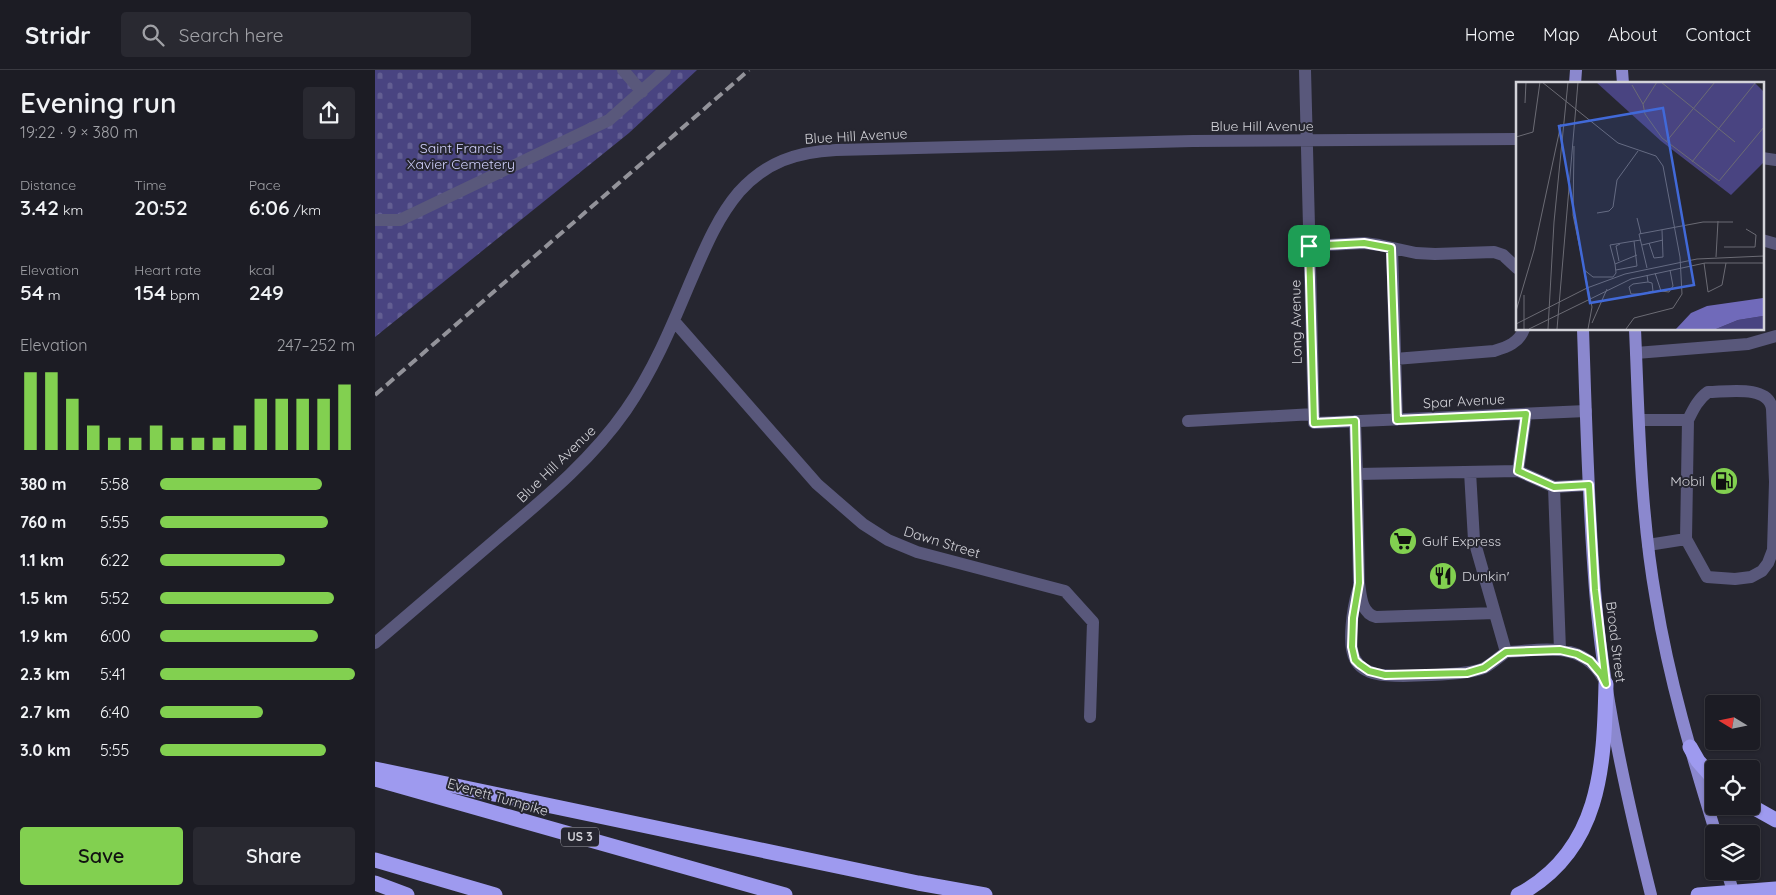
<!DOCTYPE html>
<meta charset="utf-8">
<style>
body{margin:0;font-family:Quicksand,sans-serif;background:#292931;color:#f1f3f6;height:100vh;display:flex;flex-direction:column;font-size:19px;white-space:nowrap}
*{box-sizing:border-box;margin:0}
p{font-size:16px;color:#a0a1a6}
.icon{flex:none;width:28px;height:28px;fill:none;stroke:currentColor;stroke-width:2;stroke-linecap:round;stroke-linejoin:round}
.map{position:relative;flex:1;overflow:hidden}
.drawer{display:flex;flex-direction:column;background:#1c1c24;width:375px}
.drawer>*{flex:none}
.needle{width:32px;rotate:280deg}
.controls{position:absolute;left:1330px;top:625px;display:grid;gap:10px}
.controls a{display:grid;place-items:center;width:55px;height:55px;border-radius:5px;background:#1c1c24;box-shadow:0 1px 4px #0004,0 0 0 1px #3a3a41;font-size:25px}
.pin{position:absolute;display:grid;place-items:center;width:42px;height:42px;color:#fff;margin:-21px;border-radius:10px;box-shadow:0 2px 8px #0006}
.round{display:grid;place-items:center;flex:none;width:52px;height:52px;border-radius:5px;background:#292931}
.summary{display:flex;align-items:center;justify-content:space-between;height:85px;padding:0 20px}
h1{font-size:28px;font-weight:600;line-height:38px}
.stats{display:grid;grid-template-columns:repeat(3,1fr);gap:8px;height:85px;padding:5px 20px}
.stats div{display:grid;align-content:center}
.stats b{font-size:21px;font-weight:600}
.stats small{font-size:14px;font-weight:400}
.stats p{font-size:14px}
.chart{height:140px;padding:10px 20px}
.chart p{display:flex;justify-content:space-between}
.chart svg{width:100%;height:90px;margin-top:5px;stroke:#82d050;stroke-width:6}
.cta{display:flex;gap:10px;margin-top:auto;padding:10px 20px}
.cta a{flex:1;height:58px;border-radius:5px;background:#82d050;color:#111;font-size:20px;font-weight:600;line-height:58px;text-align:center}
.cta a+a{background:#292931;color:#f1f3f6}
ul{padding:0 20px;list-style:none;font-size:16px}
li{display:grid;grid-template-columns:80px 60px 1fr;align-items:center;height:38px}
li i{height:12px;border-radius:6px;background:#82d050}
header{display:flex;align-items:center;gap:30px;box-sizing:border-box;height:70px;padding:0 25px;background:#1c1c24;border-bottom:1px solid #3a3a41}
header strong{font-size:24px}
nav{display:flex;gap:28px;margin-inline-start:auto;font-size:18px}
.search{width:350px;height:45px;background:#292931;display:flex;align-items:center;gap:12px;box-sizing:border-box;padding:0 18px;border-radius:5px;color:#a0a1a6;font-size:19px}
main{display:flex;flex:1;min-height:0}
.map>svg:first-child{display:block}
</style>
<header>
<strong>Stridr</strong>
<div class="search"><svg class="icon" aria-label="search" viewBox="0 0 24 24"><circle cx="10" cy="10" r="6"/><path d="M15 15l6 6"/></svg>Search here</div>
<nav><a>Home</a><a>Map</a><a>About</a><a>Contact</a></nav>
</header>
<main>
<section class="drawer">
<div class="summary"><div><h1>Evening run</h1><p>19:22 · 9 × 380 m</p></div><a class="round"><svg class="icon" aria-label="share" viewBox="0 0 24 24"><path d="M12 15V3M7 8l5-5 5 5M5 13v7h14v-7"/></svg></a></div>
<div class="stats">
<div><p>Distance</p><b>3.42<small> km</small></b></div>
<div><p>Time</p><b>20:52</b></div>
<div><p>Pace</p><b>6:06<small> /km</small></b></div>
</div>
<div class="stats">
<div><p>Elevation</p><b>54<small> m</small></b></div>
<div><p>Heart rate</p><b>154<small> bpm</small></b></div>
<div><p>kcal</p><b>249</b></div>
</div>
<div class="chart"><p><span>Elevation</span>247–252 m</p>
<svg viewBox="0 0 160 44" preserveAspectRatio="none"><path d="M5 44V6M15 44V6M25 44V19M35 44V32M45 44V38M55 44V38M65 44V32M75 44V38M85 44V38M95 44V38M105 44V32M115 44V19M125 44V19M135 44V19M145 44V19M155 44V12"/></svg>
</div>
<ul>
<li><b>380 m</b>5:58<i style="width:83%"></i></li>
<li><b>760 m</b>5:55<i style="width:86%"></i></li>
<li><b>1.1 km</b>6:22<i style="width:64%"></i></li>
<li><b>1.5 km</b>5:52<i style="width:89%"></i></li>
<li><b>1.9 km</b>6:00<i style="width:81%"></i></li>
<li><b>2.3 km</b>5:41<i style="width:100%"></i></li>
<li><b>2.7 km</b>6:40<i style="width:53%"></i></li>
<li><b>3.0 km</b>5:55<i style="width:85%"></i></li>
</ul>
<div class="cta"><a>Save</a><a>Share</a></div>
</section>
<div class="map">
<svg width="1401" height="825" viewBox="0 0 1401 825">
<defs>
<pattern id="cemetery-stones" width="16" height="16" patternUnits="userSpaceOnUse" patternTransform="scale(1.25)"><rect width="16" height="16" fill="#494481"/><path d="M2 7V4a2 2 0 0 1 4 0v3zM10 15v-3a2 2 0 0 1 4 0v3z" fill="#625e92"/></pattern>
</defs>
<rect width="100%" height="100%" fill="#262630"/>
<!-- cemetery -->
<path fill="url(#cemetery-stones)" d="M0 0H322L254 63 0 267Z"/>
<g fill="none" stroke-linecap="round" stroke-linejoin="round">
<!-- minor -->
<path stroke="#59587b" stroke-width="12" d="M248 0 267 22
M930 0 939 353 1211 341
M1387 88 1401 90
M0 150H25L234 50 290 0
M1387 170 1401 174
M934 176 989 173 1004 175 1041 183 1060 184 1119 182 1128 185 1142 198
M1017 178 1022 350
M299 251 442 414 488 454 513 470 542 482 690 521 718 552 715 647
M1261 283 1373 274 1401 266
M1020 289 1119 281C1132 277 1144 273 1149 259
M1264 350H1313L1311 469 1273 475
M813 351 939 344
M980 351 982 404 1143 401 1179 417 1185 580
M1143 401 1151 344
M1095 402 1099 470 1131 582C1170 580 1210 570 1230 612
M982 404 984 513C986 526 986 543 1001 547L1120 543
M1179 417 1214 415
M1311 469 1332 507 1360 509 1376 507 1387 501 1393 493 1398 480 1400 412 1397 339C1394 314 1351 322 1333 322 1323 329 1318 340 1313 350
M983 520C978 537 972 574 980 589 984 597 993 602 1002 604 1018 608 1095 605 1109 598 1117 594 1124 587 1131 582
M0 573C42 537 84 501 126 465 171 427 217 389 251 340 278 301 296 258 314 215 328 183 341 149 364 122 391 92 421 82 461 80L818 71 1142 69"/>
<!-- major -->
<path stroke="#8b88ce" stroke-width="12" d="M1247 0 1248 14
M1200 14 1201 0
M1208 259C1211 346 1213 433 1220 520 1228 623 1251 725 1276 825
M1260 259C1264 349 1265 440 1281 530 1294 610 1317 686 1341 764
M1352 801 1359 825"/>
<!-- highway -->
<path stroke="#9e9aef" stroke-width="15" d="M1315 677 1323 691 1339 709
M0 699 543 813 610 825
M0 709 410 825
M1376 736 1401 750
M0 790 120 825
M0 813 32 825
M1143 825C1226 781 1229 697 1231 614
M1323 825 1401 819"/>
<!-- rail -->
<path stroke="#93939a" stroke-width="4" stroke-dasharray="10 5" stroke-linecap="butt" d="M0 325 374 0"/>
</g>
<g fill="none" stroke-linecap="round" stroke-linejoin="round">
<defs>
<path id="route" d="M989 173 1016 178 1022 350 1151 344 1143 401 1179 417 1214 415 1220 520 1231 614 1226 604 1215 591 1202 584 1185 580 1131 582 1109 598 1092 603 1010 605 994 601 984 594 980 590 977 577 978 548 984 513 980 351 939 353 934 176Z"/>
</defs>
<!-- route casing -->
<use href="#route" stroke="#fff" stroke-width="10"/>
<!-- route -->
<use href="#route" stroke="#82d050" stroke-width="6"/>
</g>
<!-- icons -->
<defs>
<symbol id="fuel-disc" viewBox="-11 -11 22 22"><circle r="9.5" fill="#82d050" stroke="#262630"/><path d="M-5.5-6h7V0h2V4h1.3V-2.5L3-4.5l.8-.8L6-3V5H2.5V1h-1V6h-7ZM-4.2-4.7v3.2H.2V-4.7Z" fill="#111"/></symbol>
<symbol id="supermarket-disc" viewBox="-11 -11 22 22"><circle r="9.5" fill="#82d050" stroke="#262630"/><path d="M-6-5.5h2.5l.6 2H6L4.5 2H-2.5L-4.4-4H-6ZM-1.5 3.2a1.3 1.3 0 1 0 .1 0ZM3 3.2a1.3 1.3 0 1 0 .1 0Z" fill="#111"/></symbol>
<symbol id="restaurant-disc" viewBox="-11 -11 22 22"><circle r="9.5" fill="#82d050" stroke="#262630"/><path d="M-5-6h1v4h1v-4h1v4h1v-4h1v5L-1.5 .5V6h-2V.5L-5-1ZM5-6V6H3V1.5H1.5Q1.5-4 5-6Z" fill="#111"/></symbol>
</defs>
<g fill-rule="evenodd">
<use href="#fuel-disc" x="1333" y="395" width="32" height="32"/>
<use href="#supermarket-disc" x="1012" y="455" width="32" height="32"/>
<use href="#restaurant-disc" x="1052" y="490" width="32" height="32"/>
</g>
<g text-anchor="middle" stroke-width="4" stroke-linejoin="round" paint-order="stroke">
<!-- shield labels -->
<rect fill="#262630" stroke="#9f9fa6" stroke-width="1" x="186" y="757.5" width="38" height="19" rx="4"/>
<g font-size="12" font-weight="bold" fill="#d3d3d9">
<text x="205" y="771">US 3</text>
</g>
<!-- street labels -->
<g font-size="14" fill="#d3d3d9" stroke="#262630">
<text x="887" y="61">Blue Hill Avenue</text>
<text transform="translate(481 66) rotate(-3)" y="5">Blue Hill Avenue</text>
<text transform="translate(921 252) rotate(-91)" y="5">Long Avenue</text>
<text transform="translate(1089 331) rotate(-3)" y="5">Spar Avenue</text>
<text transform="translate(181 394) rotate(-44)" y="5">Blue Hill Avenue</text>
<text transform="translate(567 472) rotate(17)" y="5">Dawn Street</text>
<text transform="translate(1241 572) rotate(83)" y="5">Broad Street</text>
<text transform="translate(123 727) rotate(16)" y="5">Everett Turnpike</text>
</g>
<!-- park labels -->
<g font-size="14" fill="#d2d2fe" stroke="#262630">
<text x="86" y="83">Saint Francis<tspan x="86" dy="16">Xavier Cemetery</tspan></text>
</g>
<!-- poi labels -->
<g font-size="14" fill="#d3d3d9" stroke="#262630" text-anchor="start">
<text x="1330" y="416" text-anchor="end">Mobil</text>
<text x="1047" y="476">Gulf Express</text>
<text x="1087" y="511">Dunkin'</text>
</g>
</g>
<!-- overview -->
<g transform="translate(1141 12)">
<rect width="248" height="248" fill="#262630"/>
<path d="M80 0H238L247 9V81L215 113 145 59Z" fill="#494481"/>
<path d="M247 234V247H200L222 238Z" fill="#494481"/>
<path d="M247 216V234L222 238 200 247H160L175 231 191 224Z" fill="#706aba"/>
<path fill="none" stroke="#6b6b74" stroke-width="1" d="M26 0 102 61 140 74 147 84 164 175 166 212 157 226 118 236 110 247M141 0 127 22 129 32 146 56 203 99 248 45M145 0 219 60M116 3 127 22M9 21 10 0M0 55 17 50 24 0M150 60 199 0M58 64 57 133 76 225 72 247M176 80 240 0M81 131 93 129 97 125 101 98 122 69M121 136 125 152M133 161 138 176 147 175 146 148M126 163 147 158M208 165H239L240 153 230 147M200 175 202 139M103 179 100 164 104 162M188 181 192 210 206 203 210 181M99 182 94 163 118 159M131 186 123 152 187 140H217M67 187 77 195H97M100 188 121 184 118 159 125 158M139 191 145 209 153 210 157 204 154 188M97 195 100 191 99 182 121 173M117 202 113 205 115 212H126L137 209 136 201 132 200M117 202 132 200 131 193M0 229 18 168 45 42M76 241 91 207M0 242 71 206 109 192 181 177 248 174M8 247V213M13 247 115 197 189 181H248M32 247 38 140 52 0M41 247 62 0"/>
<path fill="#4169d8" fill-opacity="0.15" stroke="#4169d8" stroke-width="2.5" d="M147 26 178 203 74 221 43 44Z"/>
<rect width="248" height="248" fill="none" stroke="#d3d3d9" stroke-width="2.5"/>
</g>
</svg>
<div class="controls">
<a><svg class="needle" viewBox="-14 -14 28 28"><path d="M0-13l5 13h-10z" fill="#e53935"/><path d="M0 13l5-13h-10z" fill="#a0a1a6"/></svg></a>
<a><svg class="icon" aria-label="locate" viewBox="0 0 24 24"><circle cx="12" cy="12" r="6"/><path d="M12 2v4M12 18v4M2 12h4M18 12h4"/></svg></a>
<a><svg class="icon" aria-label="layers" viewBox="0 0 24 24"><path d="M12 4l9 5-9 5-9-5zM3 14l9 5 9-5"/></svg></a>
</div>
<div class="pin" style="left:934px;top:176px;background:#1e9e55"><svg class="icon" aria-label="arrive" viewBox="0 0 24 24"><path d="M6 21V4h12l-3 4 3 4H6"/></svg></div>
</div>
</main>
